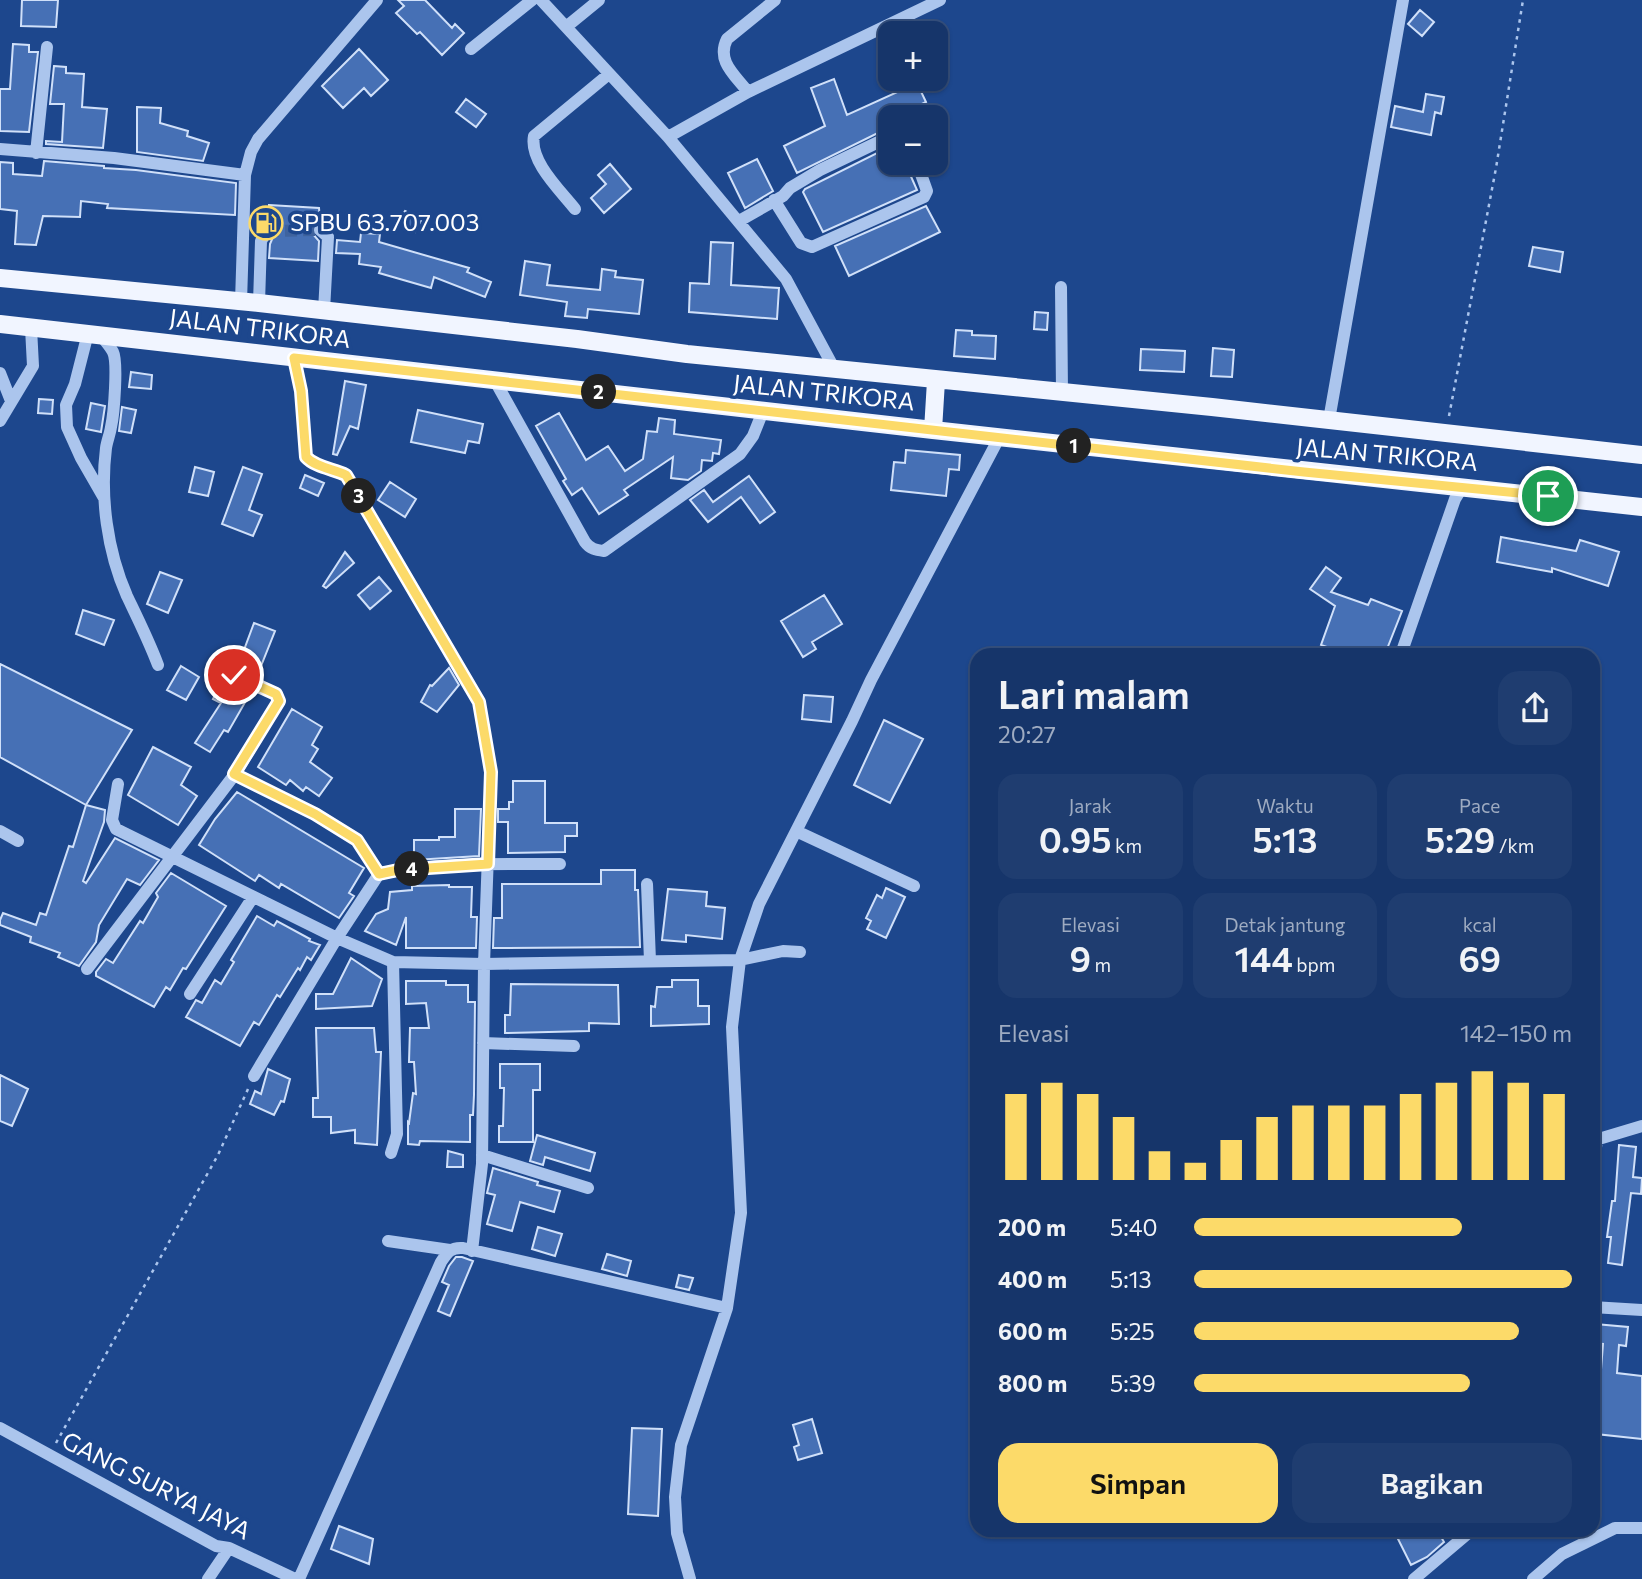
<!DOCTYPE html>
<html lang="id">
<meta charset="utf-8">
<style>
body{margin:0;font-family:Commissioner,sans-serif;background:#1f3d70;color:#f1f3f6;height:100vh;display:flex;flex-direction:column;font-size:26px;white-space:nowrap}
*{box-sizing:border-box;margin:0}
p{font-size:23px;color:#9eabc1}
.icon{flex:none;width:38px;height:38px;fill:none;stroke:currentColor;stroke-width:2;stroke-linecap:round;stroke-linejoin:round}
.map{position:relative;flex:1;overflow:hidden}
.sheet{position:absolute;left:970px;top:648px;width:630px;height:889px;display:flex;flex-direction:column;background:#16356a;border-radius:21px;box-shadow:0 2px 5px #0004,0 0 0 2px #35507e}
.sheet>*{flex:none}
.tools{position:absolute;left:878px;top:21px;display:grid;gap:14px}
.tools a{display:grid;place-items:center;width:70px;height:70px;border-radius:14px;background:#16356a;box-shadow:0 2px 5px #0004,0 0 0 2px #35507e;font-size:35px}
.pin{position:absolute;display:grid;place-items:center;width:60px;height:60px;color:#fff;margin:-30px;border:4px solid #fff;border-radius:50%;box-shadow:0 2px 7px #0007}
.km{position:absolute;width:35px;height:35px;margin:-18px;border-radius:50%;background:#222;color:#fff;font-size:19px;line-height:35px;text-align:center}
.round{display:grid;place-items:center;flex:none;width:74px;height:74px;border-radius:21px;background:#1f3d70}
.overview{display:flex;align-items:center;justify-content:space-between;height:119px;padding:0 28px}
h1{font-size:38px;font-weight:600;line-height:52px}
.stats{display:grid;grid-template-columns:repeat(3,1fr);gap:10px;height:119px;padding:7px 28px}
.stats div{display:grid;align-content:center;border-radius:18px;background:#1f3d70;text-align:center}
.stats b{font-size:35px;font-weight:600}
.stats small{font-size:19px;font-weight:400}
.stats p{font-size:19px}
.chart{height:196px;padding:14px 28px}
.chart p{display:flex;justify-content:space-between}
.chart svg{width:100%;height:126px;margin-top:7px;stroke:#fcda69;stroke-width:6}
.action{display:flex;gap:14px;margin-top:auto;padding:14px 28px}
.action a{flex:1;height:80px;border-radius:21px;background:#fcda69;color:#111;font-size:28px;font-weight:600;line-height:80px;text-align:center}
.action a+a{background:#1f3d70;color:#f1f3f6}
ul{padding:0 28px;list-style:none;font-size:23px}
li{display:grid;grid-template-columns:112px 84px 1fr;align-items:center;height:52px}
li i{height:18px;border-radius:9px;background:#fcda69}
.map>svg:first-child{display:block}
</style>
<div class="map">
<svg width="1642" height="1579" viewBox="0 0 1642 1579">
<rect width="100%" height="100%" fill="#1d478d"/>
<!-- building -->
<path fill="#4670b5" stroke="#d0e0f9" stroke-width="2" d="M22 0H58L56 27 21 26Z
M398 0H425L452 28 455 24 464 33 442 55 420 32 417 34 396 13 404 6Z
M1420 10 1434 22 1422 36 1408 24Z
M13 44 29 45V52H38L29 132 0 131V89H10Z
M359 49 388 80 371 96 364 88 343 108 322 86Z
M54 66 66 67V73L84 74 82 107 107 109 103 148 46 144V141L62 142 64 104H50Z
M834 79 847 115 917 83 926 102 881 124 884 130 797 173 784 146 825 126 811 88Z
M1426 94 1444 97 1441 114 1435 112 1431 135 1391 127 1395 106 1423 112Z
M466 99 486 114 476 127 456 112Z
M137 107 161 108 160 123 188 131 187 136 209 143 203 161 137 152Z
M891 146V163H905L917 190 823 232 803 192 805 189Z
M757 159 773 191 745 208 728 173Z
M44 161 104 166V168L136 170 236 183 235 215 107 208 108 204 81 201 80 217 43 216 36 245 15 244 17 211 0 209V162L13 163V174L42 176Z
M610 164 631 189 604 213 591 198 606 184 598 175Z
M269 205 319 208 320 221 314 224 311 229 312 233 319 241 318 261 269 258 270 244 276 230 274 226 268 222Z
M926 206 940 232 849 276 835 246Z
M405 211 422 220 415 232 398 222Z
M361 233 380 234 379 242 469 268 467 272 491 282 485 297 434 277 431 288 379 273 381 267 359 264 360 254 336 253 337 240 360 242Z
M711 242 733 243 731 285 779 288 777 319 689 312 690 283 709 284Z
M1533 247 1563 252 1560 272 1529 266Z
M525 261 550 265 547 285 600 290 602 269 616 271 615 277 643 280 639 314 588 309 587 318 565 316 567 302 520 295Z
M1035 312 1048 313 1047 330 1034 329Z
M956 330 972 331V335L996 336 995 359 954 356Z
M1213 348 1234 350 1232 377 1211 376Z
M1141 349 1185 351 1184 372 1140 370Z
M131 372 152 375 151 389 129 387Z
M345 381 366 385 358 429 350 426 337 455 333 454Z
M39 399 53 400 52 414 38 413Z
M91 403 105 406 101 432 86 429Z
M122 407 136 410 131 433 119 431Z
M418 410 483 424 479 443 468 441 465 453 411 442Z
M559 413 586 460 608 446 625 471 643 459 647 431 657 432 659 418 675 420 674 434 721 440 719 454 713 453 712 461 702 460 701 471 688 480 671 478 673 457 624 490 628 495 599 514 582 488 572 495 563 481 566 479 536 426Z
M906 450 960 455 959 470 949 469 946 496 891 490 894 462 905 463Z
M195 467 214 472 208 496 189 492Z
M243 467 262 474 249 510 262 515 253 536 222 524Z
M305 475 324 483 318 496 300 488Z
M749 476 775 512 760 523 741 497 708 522 690 500 704 490 713 502Z
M390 482 416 499 405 517 378 500Z
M1501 537 1576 551 1580 540 1619 552 1608 586 1552 568V572L1497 562Z
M345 552 354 563 326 588 323 586Z
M1326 567 1341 578 1331 592 1368 605 1371 599 1402 611 1385 654H1347L1321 645 1335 606 1310 589Z
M160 572 182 580 168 613 147 604Z
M379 577 391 591 370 609 358 595Z
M824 595 842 624 812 642 816 649 803 657 781 621Z
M83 610 114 620 104 645 76 634Z
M254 623 275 631 261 666 241 658Z
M0 664 132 730 86 805 0 757Z
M181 666 199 677 186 700 167 690Z
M449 668 459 685 437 712 421 702 430 685 432 686Z
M224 677 251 692 228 732 224 730 210 752 195 743 221 703 213 699Z
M804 695 833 697 831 722 802 719Z
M292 709 322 727 312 745 318 749 310 762 332 778 319 796 306 787 303 791 290 780 286 785 258 767Z
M884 720 923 739 890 803 854 785Z
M153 747 191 767 181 785 197 796 178 825 128 795Z
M513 781H545V823H577V836H565V852L508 853V822H498V809H509V802H513Z
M237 792 364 868 349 893 354 896 339 918 281 884 279 888 259 875 255 881 199 845 215 819Z
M86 805 105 810 104 822 83 881 86 883 115 838 159 860 140 885 127 879 99 925 96 942 79 966 58 957 60 953 30 942 31 937 0 925V920L3 913 36 925 40 913 46 915 69 846 73 847Z
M455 809H481L479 856 414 860V840H439V837H455Z
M601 870H635V890H638L640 947 493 948 494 918H502V884H601Z
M171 873 226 906 186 969 183 968 170 990 166 987 154 1007 96 976V972L106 959 113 963 140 921 143 923 158 897 156 893Z
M449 885V887H472L471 917H477L476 948H406V917L396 945 365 931 376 914 388 909 390 892 412 890V886Z
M886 888 905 897 886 938 867 929 871 921 866 918 877 895 882 898Z
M668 889 707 892 706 906 725 908 722 939 686 935V942L662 940Z
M257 916 274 926 277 921 310 939 309 941 320 945 311 960 307 957 300 970 298 968 280 997 277 995 259 1025 254 1022 240 1046 186 1017 196 1000 202 1003 215 980 221 984 234 962 231 960Z
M351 958 382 979 372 1006 316 1009V994H333Z
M672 980H698V1006H709V1024L651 1026V1006L655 1007 657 987H672Z
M406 981H446V985H468V1002H475L474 1095 473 1115H470V1142L420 1141 419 1145 408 1144V1122L409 1123 413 1093 416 1094 414 1062H409L410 1028H429L426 1003 406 1004Z
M511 984 618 985 619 1024 589 1023V1031L505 1033V1015H510Z
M316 1028H374L376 1052H381L377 1145 355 1143V1130L331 1133V1117H313V1098H318Z
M500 1064H540V1090H533V1142H499V1126H503L504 1088H500Z
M268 1069 290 1079 284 1102 281 1101 274 1115 250 1104 255 1091 261 1094Z
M0 1075 28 1089 12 1126 0 1121Z
M537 1135 595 1153 590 1171 545 1157 543 1165 530 1161Z
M1619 1145 1636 1147 1633 1177 1642 1178 1641 1194 1631 1193 1622 1265 1608 1263 1611 1237H1607L1612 1201H1615Z
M448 1151 463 1155V1167H447Z
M493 1168 538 1182 537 1185 560 1191 554 1212 520 1202 512 1231 487 1224 495 1195 487 1193Z
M538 1227 562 1234 555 1256 532 1249Z
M607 1254 631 1261 627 1276 602 1269Z
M456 1257H462L473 1261 450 1316 438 1311 449 1285 442 1282 449 1266Z
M679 1275 693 1278 689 1290 676 1287Z
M1595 1324 1628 1327 1626 1346 1619 1345 1617 1373 1642 1376V1439L1596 1434 1603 1344 1593 1343Z
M812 1419 822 1453 798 1460 794 1447 799 1445 793 1425Z
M632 1428 662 1429 658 1516 628 1514Z
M339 1526 373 1539 369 1564 331 1549Z
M1416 1530H1437L1444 1542 1427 1557 1411 1565 1398 1539Z"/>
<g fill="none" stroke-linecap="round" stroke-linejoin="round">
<!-- minor-tunnel -->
<path stroke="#3f639e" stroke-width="12" stroke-dasharray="12 6" stroke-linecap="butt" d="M267 231 320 230"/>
<!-- path -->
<path stroke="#abc5ed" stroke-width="2.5" stroke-dasharray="3.5 5" stroke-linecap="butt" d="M1449 416 1496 168 1523 0
M56 1443 218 1155 248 1089"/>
<!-- minor -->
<path stroke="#abc5ed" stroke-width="12" d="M541 0 668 137 786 279 835 370
M566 27 599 0
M471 49 532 0
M748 92C735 75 716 61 727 39L775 0
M668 137 748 92 940 0
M0 149 114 158 245 175
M36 153 47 47
M774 200 801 243 812 247 924 197 927 191 917 163
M575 209C560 190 529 161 534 136L609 74
M739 221 783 196 790 188 820 170 891 136
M320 230 328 237 324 311
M1061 287 1062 393
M241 302 245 175 251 152 258 139 377 0
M259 303 261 241 267 231
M88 333 75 384 66 405 67 427 81 458 104 498
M100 334C104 340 110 346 113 352 118 362 114 414 111 427 110 434 107 441 106 448 100 496 107 551 127 596 138 619 149 641 158 665
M294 358 301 391 306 457C315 467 333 469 346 475L479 702 491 772 484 964 482 1164 472 1251
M0 373 11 401
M494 379 585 542C590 549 596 550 604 551L740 454 753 436 763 411
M1329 420 1403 0
M0 421 33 366 31 328
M1401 654 1455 499 1463 486
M235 774 315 814 357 840 379 874
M118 784 112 820 116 829 337 938 393 962 484 964 740 960 783 951 800 952
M0 831 18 841
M796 831 914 886
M647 884 650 961
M87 969 235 774 279 701 276 694 235 675
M190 994 253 897
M483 1043 574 1046
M254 1076 337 938 379 874C437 862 500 864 560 864
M1592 1141 1642 1126
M391 1153 397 1134 393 962
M482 1155 588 1188
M1592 1182 1597 1139
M388 1241 450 1250
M1592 1307 1642 1310
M0 1428 216 1546 229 1548 295 1579
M208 1579 229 1548
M299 1579 441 1262C447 1253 450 1247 463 1248L727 1308
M690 1579 677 1533 675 1497 681 1445 727 1308 741 1213 732 1027 740 960 759 904 852 721 871 680 999 438
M1414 1579 1472 1530
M1533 1579 1562 1554 1615 1528H1642"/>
<!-- major -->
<path stroke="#f1f5ff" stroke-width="18" d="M0 278 259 303 577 339 687 354 1212 407 1642 455
M0 324 933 430 1642 507
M933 430 936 381"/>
</g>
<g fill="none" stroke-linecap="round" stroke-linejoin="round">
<defs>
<path id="route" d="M234 675 276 694 279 701 234 774 315 814 357 840 379 874 398 870 488 864 491 772 479 702 346 475C333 469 315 467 306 457L301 391 294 358 1304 472 1548 496"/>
</defs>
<!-- route casing -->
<use href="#route" stroke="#fff" stroke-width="14"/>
<!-- route -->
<use href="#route" stroke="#fcda69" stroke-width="9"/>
</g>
<!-- icons -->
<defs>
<symbol id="fuel-ring" viewBox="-11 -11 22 22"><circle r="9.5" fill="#1d478d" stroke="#fcda69" stroke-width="1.5"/><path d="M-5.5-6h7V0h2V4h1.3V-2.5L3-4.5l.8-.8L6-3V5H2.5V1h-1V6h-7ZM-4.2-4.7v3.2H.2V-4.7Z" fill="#fcda69"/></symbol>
</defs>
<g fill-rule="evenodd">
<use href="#fuel-ring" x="247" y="204" width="38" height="38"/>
</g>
<g text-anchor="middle" stroke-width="7" stroke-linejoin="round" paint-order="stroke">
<!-- poi labels -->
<g font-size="24" fill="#fff" stroke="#1d478d" text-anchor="start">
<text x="290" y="231">SPBU 63.707.003</text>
</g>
<!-- street labels -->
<g font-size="24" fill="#fff" stroke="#1d478d">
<text transform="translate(260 329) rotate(7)" y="8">JALAN TRIKORA</text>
<text transform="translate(824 393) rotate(6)" y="8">JALAN TRIKORA</text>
<text transform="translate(1387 455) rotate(5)" y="8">JALAN TRIKORA</text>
<text transform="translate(156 1486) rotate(27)" y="8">GANG SURYA JAYA</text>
</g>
</g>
</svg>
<div class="tools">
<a>+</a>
<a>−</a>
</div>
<div class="pin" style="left:1548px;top:496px;background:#1e9e55"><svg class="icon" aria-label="arrive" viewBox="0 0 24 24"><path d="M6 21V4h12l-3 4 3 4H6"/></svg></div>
<div class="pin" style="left:234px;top:675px;background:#d93025"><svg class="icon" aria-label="check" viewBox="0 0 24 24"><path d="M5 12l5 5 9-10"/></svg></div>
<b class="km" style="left:1074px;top:446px">1</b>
<b class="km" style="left:599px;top:392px">2</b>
<b class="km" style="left:359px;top:496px">3</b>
<b class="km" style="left:412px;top:869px">4</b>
<section class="sheet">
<div class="overview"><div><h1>Lari malam</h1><p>20:27</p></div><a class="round"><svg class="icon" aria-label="share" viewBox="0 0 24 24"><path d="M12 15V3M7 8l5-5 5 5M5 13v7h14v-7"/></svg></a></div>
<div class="stats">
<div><p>Jarak</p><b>0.95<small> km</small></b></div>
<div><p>Waktu</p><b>5:13</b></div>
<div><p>Pace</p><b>5:29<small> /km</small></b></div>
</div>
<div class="stats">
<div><p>Elevasi</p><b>9<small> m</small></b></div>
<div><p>Detak jantung</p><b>144<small> bpm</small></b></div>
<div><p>kcal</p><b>69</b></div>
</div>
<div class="chart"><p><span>Elevasi</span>142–150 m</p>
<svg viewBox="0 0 160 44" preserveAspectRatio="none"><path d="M5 44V14M15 44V10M25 44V14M35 44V22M45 44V34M55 44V38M65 44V30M75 44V22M85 44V18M95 44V18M105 44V18M115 44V14M125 44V10M135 44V6M145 44V10M155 44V14"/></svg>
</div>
<ul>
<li><b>200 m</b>5:40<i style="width:71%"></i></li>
<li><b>400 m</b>5:13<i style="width:100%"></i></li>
<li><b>600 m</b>5:25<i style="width:86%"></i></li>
<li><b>800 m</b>5:39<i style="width:73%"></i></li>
</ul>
<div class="action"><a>Simpan</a><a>Bagikan</a></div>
</section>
</div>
